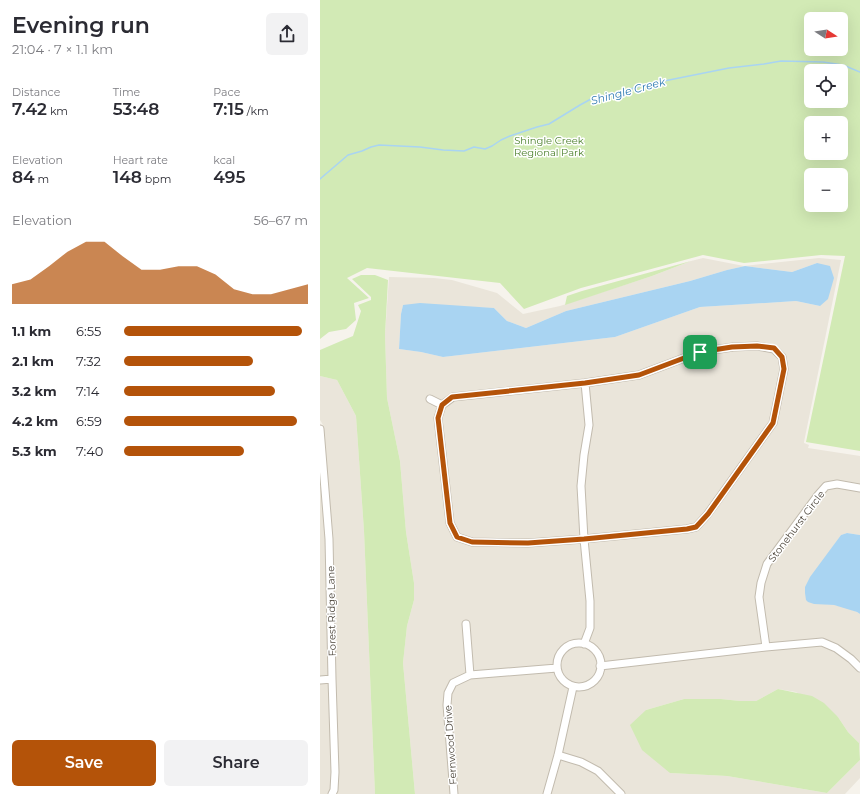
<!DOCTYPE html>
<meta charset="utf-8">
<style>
body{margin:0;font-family:Montserrat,sans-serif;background:#f2f2f3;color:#2b2b33;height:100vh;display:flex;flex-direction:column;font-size:15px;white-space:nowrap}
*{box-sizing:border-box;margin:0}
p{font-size:13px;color:#7c7c81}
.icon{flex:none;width:22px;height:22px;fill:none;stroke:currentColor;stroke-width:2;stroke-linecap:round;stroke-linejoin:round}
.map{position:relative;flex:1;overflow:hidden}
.side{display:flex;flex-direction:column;background:#fff;width:320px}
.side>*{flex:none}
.needle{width:26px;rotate:102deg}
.controls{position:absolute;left:484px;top:12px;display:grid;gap:8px}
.controls a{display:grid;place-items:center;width:44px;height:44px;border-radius:6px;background:#fff;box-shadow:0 4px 16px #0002;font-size:20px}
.pin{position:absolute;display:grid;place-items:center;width:34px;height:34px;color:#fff;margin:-17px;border-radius:8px;box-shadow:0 2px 6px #0006}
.round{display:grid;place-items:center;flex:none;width:42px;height:42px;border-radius:6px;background:#f2f2f3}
.head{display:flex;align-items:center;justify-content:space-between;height:68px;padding:0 12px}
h1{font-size:22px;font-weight:600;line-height:30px}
.metrics{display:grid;grid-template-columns:repeat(3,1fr);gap:6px;height:68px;padding:4px 12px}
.metrics div{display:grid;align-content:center}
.metrics b{font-size:17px;font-weight:600}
.metrics small{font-size:11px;font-weight:400}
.metrics p{font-size:11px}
.chart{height:112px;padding:8px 12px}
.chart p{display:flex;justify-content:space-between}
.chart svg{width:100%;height:72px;margin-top:4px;fill:#b45309;opacity:.7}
.cta{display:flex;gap:8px;margin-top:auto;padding:8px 12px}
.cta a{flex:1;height:46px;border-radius:6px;background:#b45309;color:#fff;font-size:16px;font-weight:600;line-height:46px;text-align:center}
.cta a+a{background:#f2f2f3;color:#2b2b33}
ul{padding:0 12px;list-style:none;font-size:13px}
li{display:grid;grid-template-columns:64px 48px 1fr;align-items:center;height:30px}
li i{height:10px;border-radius:5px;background:#b45309}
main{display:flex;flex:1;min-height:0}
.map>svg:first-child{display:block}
</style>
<main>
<section class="side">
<div class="head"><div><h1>Evening run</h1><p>21:04 · 7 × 1.1 km</p></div><a class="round"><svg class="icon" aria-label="share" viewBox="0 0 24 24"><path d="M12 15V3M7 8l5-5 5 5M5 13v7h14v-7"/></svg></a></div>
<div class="metrics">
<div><p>Distance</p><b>7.42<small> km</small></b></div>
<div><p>Time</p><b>53:48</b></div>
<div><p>Pace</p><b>7:15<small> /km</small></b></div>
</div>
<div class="metrics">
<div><p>Elevation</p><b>84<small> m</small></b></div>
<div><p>Heart rate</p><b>148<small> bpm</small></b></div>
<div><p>kcal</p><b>495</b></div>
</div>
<div class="chart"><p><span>Elevation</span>56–67 m</p>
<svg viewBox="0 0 160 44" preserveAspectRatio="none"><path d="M0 44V32L10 29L20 21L30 12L40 6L50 6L60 15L70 23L80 23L90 21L100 21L110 26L120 35L130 38L140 38L150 35L160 32V44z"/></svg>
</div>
<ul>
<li><b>1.1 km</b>6:55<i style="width:97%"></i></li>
<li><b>2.1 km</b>7:32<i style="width:70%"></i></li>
<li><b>3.2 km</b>7:14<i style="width:82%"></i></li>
<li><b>4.2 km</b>6:59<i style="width:94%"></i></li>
<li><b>5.3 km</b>7:40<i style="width:65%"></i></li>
</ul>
<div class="cta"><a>Save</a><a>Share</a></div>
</section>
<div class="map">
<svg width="540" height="794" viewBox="0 0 540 794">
<rect width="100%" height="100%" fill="#f6f3ec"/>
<!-- residential -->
<path fill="#eae5da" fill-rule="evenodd" d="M383 258 424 266 499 258 521 260 484 442V443L489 445 488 448 540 456V485L518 481 495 494 444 563 438 582 436 596 442 644 283 663 282 657 279 651 274 646 268 643 273 628 274 601 267 541 367 532 390 516 457 424 467 370 456 347 412 344 318 372 265 380 132 394 122 401 109 395 106 401 118 406 114 418 126 523 134 538 136 539 260 542 267 601 266 627 262 641H256L249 642 244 645 239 649 235 656 234 665 153 672 150 621H143L146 673 130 682 125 692 124 705 130 794H95L83 663 87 626 94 600V583L86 532 80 461 67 398 65 335 69 277 114 278 132 280 177 293 203 314 240 306 332 276 371 261ZM497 263 500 306 476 301 380 307 295 337 123 357 101 352 79 349 81 314 83 305 174 308 187 321 206 328 246 311 370 281 407 270 425 266 472 272Z
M437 349 452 351 459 359 460 369 450 422 385 513 374 524 366 526 267 535 264 486 269 386 320 378 381 355 413 350Z
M0 376 17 380 36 416 44 531 55 794H16L17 790 19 772 15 679 13 539 3 425 0 420Z
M262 386 265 425 260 455 257 486 260 536 208 540 153 539 139 534 133 522 121 419 125 407 134 400Z
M0 487H2L6 539 9 676 0 677Z
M518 487 540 491V535L527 533 521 535 507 555 505 604 514 605 524 607 537 612 540 614V664L533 657 519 646 504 639 449 643 443 597 445 584 450 565 501 497 508 489Z
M502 645 515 650 528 661 540 673V754L539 743 528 732 518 717 476 692 458 689 436 701H420L401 699H364L326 710 350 773 407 776 507 793 540 760V778L525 794H305L280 769 242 753 256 690H263L272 686 279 681 282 675 283 669 446 650Z
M241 665a18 18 0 1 1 36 0a18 18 0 1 1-36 0Z
M234 671 235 675 239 681 245 686 249 688 235 754 224 794H137L130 705 131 694 136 685 151 678Z
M9 682 12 772 11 789 9 794H0V683Z
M240 759 260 765 276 774 296 794H231Z"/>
<!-- green -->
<path fill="#d2eab5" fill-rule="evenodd" d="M0 0H540V451L486 442 525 256 501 255 424 263 383 255 261 288 204 309 180 283 47 268 27 278 49 298 34 303 36 320 26 329 9 332 0 339ZM491 19H521V49H491ZM491 71H521V101H491ZM491 123H521V153H491ZM491 175H521V205H491Z
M371 261 332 276 245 305 247 296 262 291Z
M41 275H55L68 280 65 335 67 398 80 461 86 532 94 583V600L87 626 83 663 95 794H55L44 531 36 416 17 380 0 376V350L21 341 33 336 41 311 38 305 51 300V297L32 279Z
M458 689 492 696 504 703 518 717 528 732 539 743 540 760 507 793 407 776 350 773 322 750 310 725 326 710 364 699H401L420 701H436Z"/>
<!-- water -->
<path fill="#a9d4f2" d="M497 263 510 266 514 278 508 299 500 306 476 301 380 307 295 337 123 357 101 352 79 349 81 314 83 305 100 303 174 308 187 321 206 328 246 311 370 281 407 270 425 266 472 272Z
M527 533 540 535V614L537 612 514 605 494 604 488 602 486 600 485 593V587L490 577 521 535Z"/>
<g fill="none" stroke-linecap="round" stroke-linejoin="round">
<!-- stream -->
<path stroke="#a9d4f2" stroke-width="1.5" d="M0 179 28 155 42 151 51 147 59 145 100 147 123 150 144 151 154 147 165 149 172 146 181 140 190 136 217 127 229 124 260 105 271 99 290 95 324 85 409 68 444 64 461 61 503 62 523 65 540 72"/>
<defs>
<path id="minor" d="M437 346 454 349 462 357 464 369 453 423 387 515 376 527 367 529 264 539 208 543 152 542 137 537 130 523 118 418 122 405 133 397 265 383 319 375 380 352 413 347Z
M110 399 122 405
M0 429 9 539 12 679 15 772 14 790 12 794
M146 624 150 675
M237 665a22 22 0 1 1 44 0a22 22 0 1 1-44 0Z
M264 644 270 628V601L264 539 261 486 264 455 269 425 265 383
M446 647 439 597 441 583 447 564 498 495 506 486 517 484 540 488
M280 666 446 647 502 642 516 648 531 659 540 668
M0 680 12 679
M238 755 261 762 278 771 301 794
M134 794 127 705 128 693 133 683 150 675 237 668
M227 794 238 755 253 687"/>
</defs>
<!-- minor casing -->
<use href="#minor" stroke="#c2bbae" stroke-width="9"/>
<!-- minor -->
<use href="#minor" stroke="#fff" stroke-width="7"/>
</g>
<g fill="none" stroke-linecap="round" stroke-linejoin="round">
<defs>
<path id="route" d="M437 346 454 348 462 357 464 369 453 423 388 514 376 527 367 529 264 539 208 543 152 542 137 537 130 523 118 418 122 405 132 397 265 383 319 375 380 352 412 347Z"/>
</defs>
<!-- route casing -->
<use href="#route" stroke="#fff" stroke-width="8"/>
<!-- route -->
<use href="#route" stroke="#b45309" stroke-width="5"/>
</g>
<g text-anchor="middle" stroke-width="3" stroke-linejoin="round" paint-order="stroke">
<!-- park labels -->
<g font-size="10" fill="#4a7f2a" stroke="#fff">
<text x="229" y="144">Shingle Creek<tspan x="229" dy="12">Regional Park</tspan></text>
</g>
<!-- street labels -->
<g font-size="10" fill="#4b4439" stroke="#fff">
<text transform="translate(476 526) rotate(-53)" y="4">Stonehurst Circle</text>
<text transform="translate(11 611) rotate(-91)" y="4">Forest Ridge Lane</text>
<text transform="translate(130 745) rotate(-94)" y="4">Fernwood Drive</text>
</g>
<!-- water labels -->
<g font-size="11" font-style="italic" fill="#2e7ab2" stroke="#fff">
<text transform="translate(308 91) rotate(-15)" y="4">Shingle Creek</text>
</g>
</g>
</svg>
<div class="controls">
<a><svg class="needle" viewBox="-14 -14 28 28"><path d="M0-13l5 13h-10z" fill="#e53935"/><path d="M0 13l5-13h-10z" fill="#7c7c81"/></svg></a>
<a><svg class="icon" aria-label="locate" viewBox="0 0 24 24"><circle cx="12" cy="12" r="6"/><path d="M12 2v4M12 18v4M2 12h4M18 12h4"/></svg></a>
<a>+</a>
<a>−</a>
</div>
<div class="pin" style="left:380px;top:352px;background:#1e9e55"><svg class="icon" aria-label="arrive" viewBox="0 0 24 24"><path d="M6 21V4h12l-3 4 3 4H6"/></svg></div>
</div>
</main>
